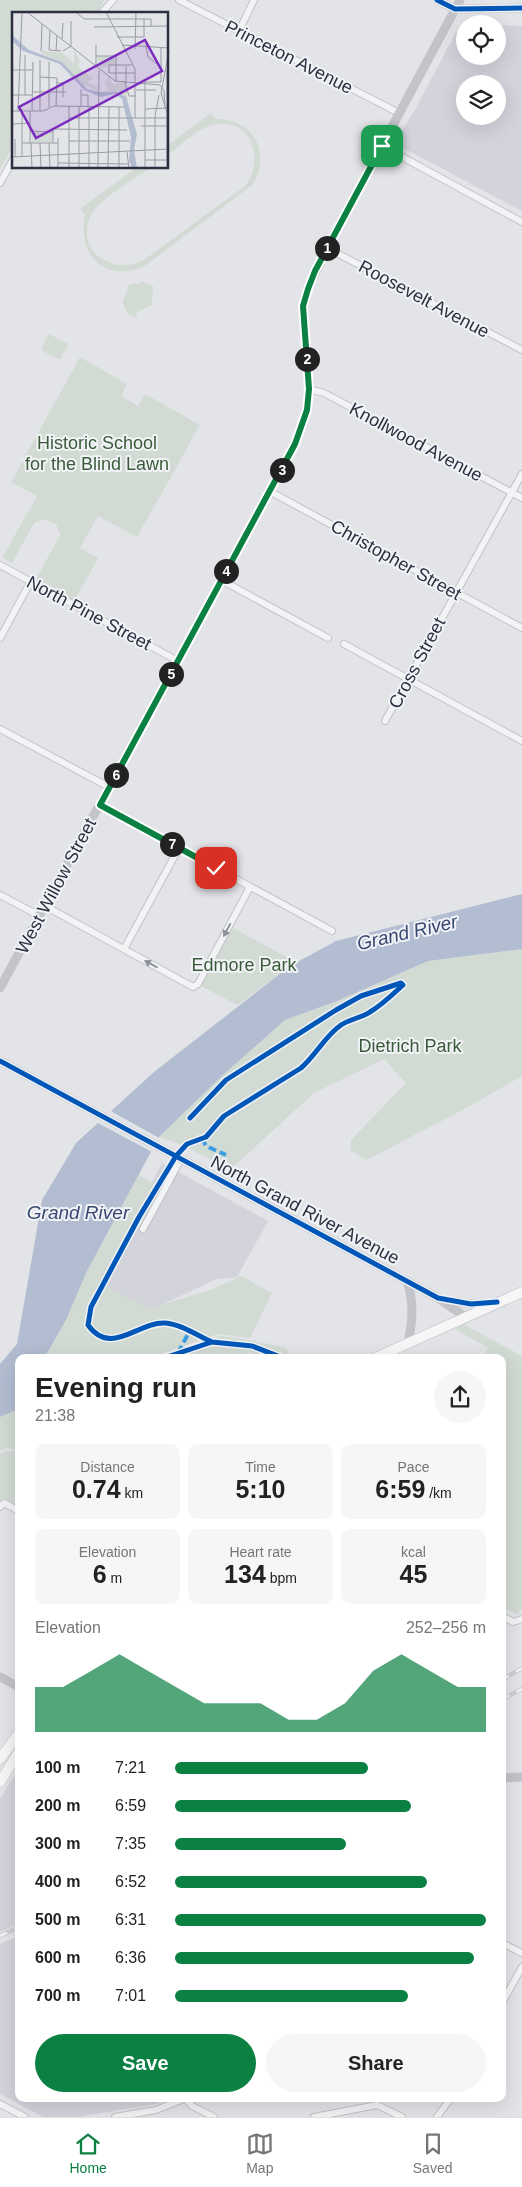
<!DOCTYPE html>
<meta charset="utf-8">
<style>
body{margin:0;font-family:Arial,sans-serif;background:#f6f6f6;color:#222;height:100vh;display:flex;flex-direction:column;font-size:19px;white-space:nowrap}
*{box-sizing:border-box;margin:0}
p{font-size:16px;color:#767676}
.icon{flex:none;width:28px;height:28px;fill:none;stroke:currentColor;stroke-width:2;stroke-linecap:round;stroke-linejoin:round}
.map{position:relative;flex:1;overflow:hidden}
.drawer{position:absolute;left:15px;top:1354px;width:491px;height:748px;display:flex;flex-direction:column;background:#fff;border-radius:10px;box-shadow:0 5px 20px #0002}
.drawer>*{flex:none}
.buttons{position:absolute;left:456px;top:15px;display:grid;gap:10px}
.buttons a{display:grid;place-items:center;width:50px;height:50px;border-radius:50%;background:#fff;box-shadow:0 5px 20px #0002;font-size:25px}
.pin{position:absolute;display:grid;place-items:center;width:42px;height:42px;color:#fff;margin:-21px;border-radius:10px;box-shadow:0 2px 8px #0006}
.km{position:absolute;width:25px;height:25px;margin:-12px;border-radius:50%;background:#222;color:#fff;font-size:14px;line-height:25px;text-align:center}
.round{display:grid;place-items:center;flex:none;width:52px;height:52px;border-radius:26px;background:#f6f6f6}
.headline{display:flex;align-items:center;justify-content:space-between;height:85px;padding:0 20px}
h1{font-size:28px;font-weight:700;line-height:38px}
.metrics{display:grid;grid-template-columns:repeat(3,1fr);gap:8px;height:85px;padding:5px 20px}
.metrics div{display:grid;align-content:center;border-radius:10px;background:#f6f6f6;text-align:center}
.metrics b{font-size:25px;font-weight:700}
.metrics small{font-size:14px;font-weight:400}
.metrics p{font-size:14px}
.chart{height:140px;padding:10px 20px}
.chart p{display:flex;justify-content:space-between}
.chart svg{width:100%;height:90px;margin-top:5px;fill:#0b8043;opacity:.7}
.cta{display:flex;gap:10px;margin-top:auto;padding:10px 20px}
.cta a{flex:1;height:58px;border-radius:30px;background:#0b8043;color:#fff;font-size:20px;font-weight:700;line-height:58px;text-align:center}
.cta a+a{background:#f6f6f6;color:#222}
ul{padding:0 20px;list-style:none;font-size:16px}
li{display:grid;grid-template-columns:80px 60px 1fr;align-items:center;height:38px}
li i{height:12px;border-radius:6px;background:#0b8043}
.dock{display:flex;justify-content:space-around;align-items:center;height:70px;border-top:1px solid #e0e0e0;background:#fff;font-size:14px;color:#767676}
.dock a{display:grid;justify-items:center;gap:2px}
.dock .selected{color:#0b8043}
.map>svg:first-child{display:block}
</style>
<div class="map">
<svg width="522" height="2117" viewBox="0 0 522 2117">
<rect width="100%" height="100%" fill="#e3e4e8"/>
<!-- built -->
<path fill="#d2d3db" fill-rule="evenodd" d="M498 25 522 26V211L394 143 416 108 456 32 465 27V56H498ZM465 84H498V116H465Z
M162 1163 268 1221 237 1277 217 1279 148 1311 97 1284Z
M19 1767V1923L0 1932V1799Z
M19 1936V2098H173L156 2104 77 2117H43L0 2094V1944Z"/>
<!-- green -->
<path fill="#d2dad4" d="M0 0H104L97 14H14V144L0 169Z
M211 113 215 119C254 118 272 153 252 185L146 265C106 285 77 256 85 215L80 209 136 168H150C136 178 100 199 92 213 73 249 111 277 144 260L245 186C266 159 251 116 213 125 197 128 181 145 168 155V145Z
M141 281 153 286 152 305 137 312 136 317C130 317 124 309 123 303 123 297 128 292 128 286L133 283 138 284Z
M49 334 68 344 60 360 41 350Z
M80 357 127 384 121 396 138 406 145 394 200 425 137 537 98 516 80 548 98 558 74 602 35 581 60 535 56 524 44 519 34 523 12 563 2 558 37 496 11 482Z
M233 928 296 962 237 1005 201 986Z
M522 949V1076L468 1107 367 1160 351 1151V1140L406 1083 384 1059 314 1093 230 1170 183 1145 159 1137 224 1074 285 1020 337 1001 428 961Z
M139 1175 162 1189 142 1223 137 1228 106 1287 151 1308 213 1289 241 1276 272 1293 250 1338 218 1334 152 1357 45 1358 66 1320 87 1271Z
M463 1324 522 1356V1608L518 1615 503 1608 502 1358 483 1357 488 1348 455 1329Z
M220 1336 250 1340 286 1348 290 1357H261L251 1352 238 1357H159Z
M19 1405V1450L6 1448 0 1451V1417L14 1411Z
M6 1451 19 1452V1506L3 1498 0 1501V1454Z"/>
<!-- water -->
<path fill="#b3bdd1" d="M522 894V949L428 961 337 1001 285 1020 224 1074 159 1137 87 1271 66 1320 45 1357 19 1358V1405L14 1411 0 1417V1364L17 1344 42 1200 76 1143 154 1072 290 966 336 941Z"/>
<!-- pier -->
<path fill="#e3e4e8" d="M109 1110 161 1139 154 1153 96 1122Z"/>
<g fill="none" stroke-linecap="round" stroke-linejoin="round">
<defs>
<path id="street" d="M179 0 399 113
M101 14 113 0
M239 31 254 0
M382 146 522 222
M0 183 14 158
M327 248 522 350
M309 389 324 393 522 498
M271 492 522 628
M0 565 178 661
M221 580 328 638
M0 638 31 581
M344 644 522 741
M385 721 522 474
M0 729 109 787
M100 805 332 931
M0 895 40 916
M45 906 193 987 198 984 250 887
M124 949 179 848
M143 1229 181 1159
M0 1507 4 1503 19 1511
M502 1616 513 1622 522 1619
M502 1943 522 1953
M502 2003 522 1967
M185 2098 192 2106 214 2117
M0 2104 25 2117
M115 2117 156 2110 186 2098
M314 2117 377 2105 402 2117
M437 2117 451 2098"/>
<path id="primary" d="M375 1358 522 1292
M0 1759 19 1733
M0 1782 19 1752"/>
</defs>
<!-- street casing -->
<use href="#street" stroke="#c1c2c6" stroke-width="8"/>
<!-- primary casing -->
<use href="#primary" stroke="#c0c1c5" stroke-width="11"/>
<!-- street -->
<use href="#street" stroke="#f2f3f5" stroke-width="6"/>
<!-- secondary -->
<path stroke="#c3c4c9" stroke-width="9" d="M437 0 455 9 522 8
M0 988 295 444 307 410 309 389 303 306 308 289 327 248 460 0
M0 1061 438 1298 464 1316
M407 1281C414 1301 413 1321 408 1342
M445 1300 471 1304 494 1303
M0 1677 19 1687
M502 1778 522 1777"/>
<!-- primary -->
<use href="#primary" stroke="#f6f6f7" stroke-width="10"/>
<defs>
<path id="rail" d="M502 1680 522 1668
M502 1699 522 1689
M0 1936 19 1927"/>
</defs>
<!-- rail casing -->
<use href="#rail" stroke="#cccdcf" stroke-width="4.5"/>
<!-- rail -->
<use href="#rail" stroke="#f1f3f7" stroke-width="2.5" stroke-dasharray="8" stroke-linecap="butt"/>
<!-- quiet -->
<path stroke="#3d9de3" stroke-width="4" stroke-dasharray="8 4" stroke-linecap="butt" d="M202 1138 206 1146 226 1155
M178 1353 189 1332"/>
<defs>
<path id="cycleway" d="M437 0 455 9 522 8
M0 1061 438 1298 471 1304 497 1302
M190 1118 226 1080 336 1010 361 996 401 983 403 985C392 995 382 1005 370 1012 361 1018 350 1019 341 1025 325 1036 316 1055 301 1068L224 1116 206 1137 187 1144 176 1156 139 1217 91 1307 88 1325C111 1357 137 1322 165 1323 181 1324 198 1336 212 1342
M164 1358 212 1342 252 1346 283 1358"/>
</defs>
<!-- cycleway casing -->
<use href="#cycleway" stroke="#f1f3f7" stroke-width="8"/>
<!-- cycleway -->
<use href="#cycleway" stroke="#0057b8" stroke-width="5"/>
</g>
<!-- one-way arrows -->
<defs><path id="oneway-solid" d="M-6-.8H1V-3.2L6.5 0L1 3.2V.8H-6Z" transform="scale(1.25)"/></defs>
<g fill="#8e919a">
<use href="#oneway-solid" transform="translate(227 930) rotate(118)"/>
<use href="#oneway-solid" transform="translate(151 964) rotate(-152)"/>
</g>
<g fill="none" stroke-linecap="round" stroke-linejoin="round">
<defs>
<path id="route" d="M216 868 100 805 295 444 307 410 309 389 303 306 308 289 315 271 382 146"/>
</defs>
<!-- route casing -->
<use href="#route" stroke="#fff" stroke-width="10"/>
<!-- route -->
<use href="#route" stroke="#0b8043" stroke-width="6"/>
</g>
<g text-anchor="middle" stroke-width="4" stroke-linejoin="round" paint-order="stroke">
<!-- street labels -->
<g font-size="18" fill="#2b2f40" stroke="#f1f3f7">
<text transform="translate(289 57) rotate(27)" y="6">Princeton Avenue</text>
<text transform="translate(424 299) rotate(28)" y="6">Roosevelt Avenue</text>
<text transform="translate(416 442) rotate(28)" y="6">Knollwood Avenue</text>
<text transform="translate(396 560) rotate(29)" y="6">Christopher Street</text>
<text transform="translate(89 613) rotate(28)" y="6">North Pine Street</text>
<text transform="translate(417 663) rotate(-62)" y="6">Cross Street</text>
<text transform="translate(56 886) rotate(-62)" y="6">West Willow Street</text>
<text transform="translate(305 1210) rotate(28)" y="6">North Grand River Avenue</text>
</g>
<!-- park labels -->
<g font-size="18" fill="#3a5b39" stroke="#f1f3f7">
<text x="97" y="449">Historic School<tspan x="97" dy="21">for the Blind Lawn</tspan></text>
<text x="244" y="971">Edmore Park</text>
<text x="410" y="1052">Dietrich Park</text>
</g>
<!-- water labels -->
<g font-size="19" font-style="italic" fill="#384871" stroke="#f1f3f7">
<text transform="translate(407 932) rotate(-13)" y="7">Grand River</text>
<text x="78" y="1219">Grand River</text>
</g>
</g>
<!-- overview -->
<g transform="translate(12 12)">
<rect width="156" height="156" fill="#e3e4e8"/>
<path d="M62 37 68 50 65 54 81 67 75 70 86 75V80L67 70 50 50 29 41 30 39 51 41 62 52ZM85 44H103L104 52 88 57ZM97 64 101 72 113 70 117 93 107 80H89L97 79 92 71ZM19 120 40 121 41 130H20Z" fill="#d2dad4"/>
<path d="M0 23 17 38 50 50 75 77 86 80H105L114 85 125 122 122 138 125 156H120L117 149 119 125 110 87 103 82 89 85 72 78 48 52 11 39 0 29Z" fill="#b3bdd1"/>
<path fill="none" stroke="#999ca5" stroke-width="1" d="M15 0 103 69 148 73 152 79 153 93M64 0 72 7H139V14M94 0 123 57V106M82 15 157 14M38 18 37 38 49 39M105 25H132V7M50 27 51 11M110 33 157 36M134 33 136 45 149 55M149 36V70M123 37 124 0M29 39 30 12M44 39 45 23M51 39 59 34V9M13 43V83M84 44H104V69M28 48V99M37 50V95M120 53H97V61H123M84 54V33M114 54V70M0 58H21M155 58V97M28 65 45 66 44 94M113 70 117 84H124M132 70H149M45 71H51V85M124 78H144M21 80H54M0 83H20M69 83H76V94M7 93 10 99V144M69 95V77M133 97 155 96M0 99H31L42 94 112 95M6 99 10 0M18 99V131M20 99 21 50M57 106H155M0 112 18 111M129 114H155M18 119 41 120M57 129H118M10 131H46M19 131 20 156M28 131 29 156M37 131 38 156M41 131V117L115 118M115 140 117 156M0 145 157 137M3 145V127M133 148H155M46 151 116 152M46 156V126M57 156V94M67 156V95M77 156V95M86 156 87 58M96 156 97 95M107 156V95M133 156V70M143 156V104L147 83M155 156V101L149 81 157 39"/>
<path fill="#7b2cbf" fill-opacity="0.15" stroke="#7b2cbf" stroke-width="2.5" d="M133 28 150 59 24 126 7 95Z"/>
<rect width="156" height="156" fill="none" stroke="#2b2f40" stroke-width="2.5"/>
</g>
</svg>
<div class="buttons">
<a><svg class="icon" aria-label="locate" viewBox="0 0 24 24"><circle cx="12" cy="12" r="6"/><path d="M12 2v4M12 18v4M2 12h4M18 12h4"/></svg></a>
<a><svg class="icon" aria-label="layers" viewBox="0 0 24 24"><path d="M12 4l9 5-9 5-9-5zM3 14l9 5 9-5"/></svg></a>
</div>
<div class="pin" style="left:382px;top:146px;background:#1e9e55"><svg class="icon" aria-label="arrive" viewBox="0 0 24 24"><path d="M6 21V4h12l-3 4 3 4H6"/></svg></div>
<div class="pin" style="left:216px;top:868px;background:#d93025"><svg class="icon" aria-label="check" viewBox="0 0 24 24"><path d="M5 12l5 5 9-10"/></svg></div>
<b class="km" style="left:327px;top:248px">1</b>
<b class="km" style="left:307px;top:359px">2</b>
<b class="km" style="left:282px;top:470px">3</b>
<b class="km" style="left:226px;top:571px">4</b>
<b class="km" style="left:171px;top:674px">5</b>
<b class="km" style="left:116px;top:775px">6</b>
<b class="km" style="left:172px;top:844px">7</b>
<section class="drawer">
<div class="headline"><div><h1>Evening run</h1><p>21:38</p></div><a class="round"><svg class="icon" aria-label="share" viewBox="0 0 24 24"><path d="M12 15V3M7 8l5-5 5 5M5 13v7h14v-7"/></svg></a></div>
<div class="metrics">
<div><p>Distance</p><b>0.74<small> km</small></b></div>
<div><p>Time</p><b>5:10</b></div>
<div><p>Pace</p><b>6:59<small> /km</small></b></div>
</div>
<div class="metrics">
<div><p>Elevation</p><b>6<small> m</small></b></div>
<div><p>Heart rate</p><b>134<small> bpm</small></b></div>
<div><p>kcal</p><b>45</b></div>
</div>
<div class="chart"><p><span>Elevation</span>252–256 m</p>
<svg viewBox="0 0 160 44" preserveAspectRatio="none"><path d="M0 44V22L10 22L20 14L30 6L40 14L50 22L60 30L70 30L80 30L90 38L100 38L110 30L120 14L130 6L140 14L150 22L160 22V44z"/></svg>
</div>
<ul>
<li><b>100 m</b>7:21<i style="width:62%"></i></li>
<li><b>200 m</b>6:59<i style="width:76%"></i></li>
<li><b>300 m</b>7:35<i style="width:55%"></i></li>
<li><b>400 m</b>6:52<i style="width:81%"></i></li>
<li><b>500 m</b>6:31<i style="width:100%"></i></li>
<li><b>600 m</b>6:36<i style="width:96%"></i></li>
<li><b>700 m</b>7:01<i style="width:75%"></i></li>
</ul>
<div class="cta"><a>Save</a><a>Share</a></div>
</section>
</div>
<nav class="dock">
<a class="selected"><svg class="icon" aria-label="home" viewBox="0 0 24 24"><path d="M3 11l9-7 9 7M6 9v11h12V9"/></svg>Home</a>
<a><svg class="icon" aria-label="map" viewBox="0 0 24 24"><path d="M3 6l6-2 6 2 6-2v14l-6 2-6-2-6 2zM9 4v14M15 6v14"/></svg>Map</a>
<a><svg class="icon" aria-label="saved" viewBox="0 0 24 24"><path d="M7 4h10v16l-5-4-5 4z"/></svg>Saved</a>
</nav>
